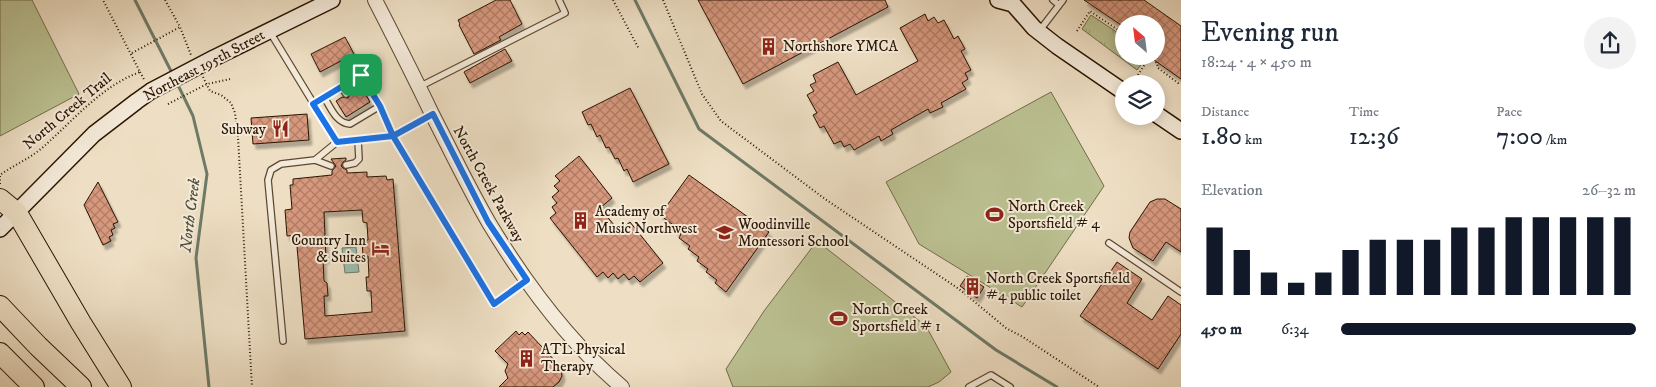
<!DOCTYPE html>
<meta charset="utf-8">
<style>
body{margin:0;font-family:"IM FELL DW Pica",serif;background:#f2f2f3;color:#1f2937;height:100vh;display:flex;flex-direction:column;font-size:19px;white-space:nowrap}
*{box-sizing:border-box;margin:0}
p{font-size:16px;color:#747a83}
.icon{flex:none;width:28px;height:28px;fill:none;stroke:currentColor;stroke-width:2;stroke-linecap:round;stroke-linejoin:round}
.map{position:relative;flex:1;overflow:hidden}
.side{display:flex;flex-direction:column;background:#fff;width:475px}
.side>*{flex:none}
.needle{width:32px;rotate:332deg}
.tools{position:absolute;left:1115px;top:15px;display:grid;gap:10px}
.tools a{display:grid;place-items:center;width:50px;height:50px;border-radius:50%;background:#fff;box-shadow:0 2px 12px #0003;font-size:25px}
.pin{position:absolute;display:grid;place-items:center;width:42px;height:42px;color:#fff;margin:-21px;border-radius:10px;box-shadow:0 2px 8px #0006}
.round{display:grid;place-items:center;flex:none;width:52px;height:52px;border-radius:26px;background:#f2f2f3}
.summary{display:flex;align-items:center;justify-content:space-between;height:85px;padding:0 20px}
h1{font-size:28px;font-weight:600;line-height:38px}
.stats{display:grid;grid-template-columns:repeat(3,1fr);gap:8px;height:85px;padding:5px 20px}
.stats div{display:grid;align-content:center}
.stats b{font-size:25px;font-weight:600}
.stats small{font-size:14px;font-weight:400}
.stats p{font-size:14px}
.chart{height:140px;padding:10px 20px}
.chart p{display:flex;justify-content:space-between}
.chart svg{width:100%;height:90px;margin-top:5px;stroke:#111827;stroke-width:6}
ul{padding:0 20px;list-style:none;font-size:16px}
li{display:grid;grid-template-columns:80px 60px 1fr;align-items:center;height:38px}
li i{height:12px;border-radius:6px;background:#111827}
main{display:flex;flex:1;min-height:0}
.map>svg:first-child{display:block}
</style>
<main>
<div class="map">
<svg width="1181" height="387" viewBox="0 0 1181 387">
<defs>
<pattern id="grass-tufts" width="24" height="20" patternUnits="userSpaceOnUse" patternTransform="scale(1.25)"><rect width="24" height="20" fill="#bbc192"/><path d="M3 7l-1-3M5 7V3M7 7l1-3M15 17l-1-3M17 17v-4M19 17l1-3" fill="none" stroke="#a1a57c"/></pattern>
<pattern id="building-cross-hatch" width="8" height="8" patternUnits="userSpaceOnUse" patternTransform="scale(1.25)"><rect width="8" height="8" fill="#d7987e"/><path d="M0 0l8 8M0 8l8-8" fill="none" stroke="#af7b65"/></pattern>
<filter id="shadow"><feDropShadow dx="3" dy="5" stdDeviation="1" flood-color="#0004"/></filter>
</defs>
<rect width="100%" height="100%" fill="#eedfc4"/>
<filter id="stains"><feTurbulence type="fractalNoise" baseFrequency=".004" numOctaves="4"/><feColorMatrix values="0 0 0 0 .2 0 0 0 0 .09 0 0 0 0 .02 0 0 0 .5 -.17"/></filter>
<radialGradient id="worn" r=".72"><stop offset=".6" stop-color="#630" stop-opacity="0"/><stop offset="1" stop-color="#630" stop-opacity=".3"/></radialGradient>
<!-- grass -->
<path fill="url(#grass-tufts)" stroke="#726b4a" d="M1091 15 1124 37V56H1144L1146 58 1137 70 1082 29Z"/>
<!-- garden -->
<path fill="#bbc192" stroke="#726b4a" d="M0 0H32L79 94 0 136Z
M1051 92 1104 186 1022 307 919 244 886 182Z
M817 241 926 326 951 372 939 382 928 387H733L726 369 764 311Z"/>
<!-- water -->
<path fill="#9bbdad" stroke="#6e7a68" d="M356 247 359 272 345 273 342 248Z"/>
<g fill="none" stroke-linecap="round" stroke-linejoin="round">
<!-- stream -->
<path stroke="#6e7a68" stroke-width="3" d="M135 0 173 75
M635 0 699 129 996 350 1057 387
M177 83 193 116 207 174 196 258 209 387"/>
</g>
<!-- building -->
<path fill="url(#building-cross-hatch)" stroke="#2a1501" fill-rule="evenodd" filter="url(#shadow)" d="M496 0H510L522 24 499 37 501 40 474 54 459 25 460 24 458 20Z
M698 0H885L888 7 743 84Z
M1084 0H1144L1181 26V79L1154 60 1161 50 1156 47V24H1124V27Z
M925 14 928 21 934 17 938 23 944 20 954 39 958 36 965 49 961 51 971 70 965 73 968 79 962 83 966 89 941 103 943 107 930 113 928 109 891 130 893 134 881 141 879 136 854 150 850 144 844 147 841 141 834 144 824 126 820 128 813 115 817 113 807 95 814 91 810 85 816 82 813 75 838 62 856 95 918 61 900 28Z
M345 37 354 54 320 72 311 54Z
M505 49 512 61 470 83 464 72Z
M360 85 370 102 346 117 336 101 342 97 348 98 350 95V92Z
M630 88 669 164 633 182 627 169 624 171 618 158 615 159 609 147 606 148 600 135 597 137 591 124 588 125 582 112Z
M307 114 309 140 253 144 251 118Z
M579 156 612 198 600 208 619 231 630 222 663 263 640 282 634 276 629 280 624 274 618 279 613 273 608 278 603 272 597 277 550 218 556 213 552 207 557 203 552 197 559 191 554 186 560 181 555 176Z
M346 158V160L343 162 341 166 343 168 347 170V173L367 172V177L386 176 387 180 393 179 405 331 305 339 296 235 287 236 285 210 292 209 290 185H293V179L332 175V171L336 166 331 159ZM362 210 363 222 367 223 368 240 362 241 363 256H368L369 277H366L367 291H371L372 312 325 316 324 296H328L327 283 324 281 323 259H326L324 212Z
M689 175 769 232 726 292 715 283 717 280 706 272 708 269 697 261 699 257 688 249 690 246 679 238 681 234 670 226 672 224 660 215Z
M98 182 118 222 113 224 115 228 111 230 113 235 109 237 111 241 103 245 84 205Z
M1157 199H1165L1181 209V252L1166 242 1153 261 1133 248 1129 238 1130 232 1150 202Z
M1117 262 1142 279 1127 303 1152 320 1168 296 1181 305V334L1158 369 1080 316Z
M967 276 984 287 977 298 960 286Z
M516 331 519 335 522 332 525 335 528 332 557 363 561 370 562 376 559 382 553 387H499L508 378 505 371 508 364 495 351Z"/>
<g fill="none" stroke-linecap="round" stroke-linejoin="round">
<defs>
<path id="service" d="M1053 0 1059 5
M1040 30 1063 0
M270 32 337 142
M341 87 346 94
M419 87 565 13 559 0
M324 97C331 108 336 123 350 124L380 106
M313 104 361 75 380 106 393 136 494 305 527 280
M315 160 331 166
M346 165 355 163 359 159 358 140
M1109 243 1181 292
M283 341 268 180 271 170 281 164 315 160 337 142 393 136 433 114
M969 387 991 375 1010 387"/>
<path id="tertiary" d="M375 0C394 37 413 74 431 112 450 149 468 187 489 223 524 281 570 343 622 387"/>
<path id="secondary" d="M998 0 1013 4
M1012 0 1013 4 1034 28 1057 46 1124 92
M1156 114 1181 131
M0 229 94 134 137 101 151 91 214 58 332 0"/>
<path id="motorway" d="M0 199 17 213 81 323 121 387
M0 306 38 346 81 387
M0 353 34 387"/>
</defs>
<!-- service casing -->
<use href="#service" stroke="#5b4832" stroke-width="8"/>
<!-- tertiary casing -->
<use href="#tertiary" stroke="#5b4832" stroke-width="16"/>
<!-- secondary casing -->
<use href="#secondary" stroke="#2a1501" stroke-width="18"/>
<!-- motorway casing -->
<use href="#motorway" stroke="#2a1501" stroke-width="22"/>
<!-- path -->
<path stroke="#2a1501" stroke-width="2" stroke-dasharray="1 2.5" stroke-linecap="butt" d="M165 0 180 27 191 55
M613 0 639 49
M663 0 702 94 721 121 825 199 959 289 1006 328 1023 337 1099 387
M1077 31 1090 11 1124 34
M132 53 180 27
M1147 56 1157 63 1158 68 1178 83H1181
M140 72 145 81
M1138 75 1150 56
M203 77 210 91 221 95 231 103 235 113 238 137 252 387
M168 104 207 84 230 79
M0 184V175C14 165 29 159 42 148 74 120 100 87 140 72L103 0"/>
<!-- service -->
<use href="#service" stroke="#f4ead9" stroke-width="5.5"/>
<!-- tertiary -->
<use href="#tertiary" stroke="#f4ead9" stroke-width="14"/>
<!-- secondary -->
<use href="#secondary" stroke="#f4ead9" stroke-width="15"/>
<!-- motorway -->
<use href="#motorway" stroke="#eedfc4" stroke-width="20"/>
</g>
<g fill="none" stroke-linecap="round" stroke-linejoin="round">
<defs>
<path id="route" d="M361 75 313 104 337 142 393 136 494 304 527 280 488 222 433 114 393 136 380 106 361 75"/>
</defs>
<!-- route casing -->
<use href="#route" stroke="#fff" stroke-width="10"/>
<!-- route -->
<use href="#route" stroke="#1a73e8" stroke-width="6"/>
</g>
<!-- icons -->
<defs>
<symbol id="building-bare" viewBox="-9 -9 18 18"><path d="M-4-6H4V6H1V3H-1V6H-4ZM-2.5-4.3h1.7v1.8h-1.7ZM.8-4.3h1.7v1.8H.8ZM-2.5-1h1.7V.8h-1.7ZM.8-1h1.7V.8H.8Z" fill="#8f2418" stroke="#f4ead9" stroke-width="2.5" paint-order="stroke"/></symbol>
<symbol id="restaurant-bare" viewBox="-9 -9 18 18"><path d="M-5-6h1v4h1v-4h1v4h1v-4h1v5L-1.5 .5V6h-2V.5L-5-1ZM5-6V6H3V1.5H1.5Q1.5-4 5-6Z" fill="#8f2418" stroke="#f4ead9" stroke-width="2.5" paint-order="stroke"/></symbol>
<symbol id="stadium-bare" viewBox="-9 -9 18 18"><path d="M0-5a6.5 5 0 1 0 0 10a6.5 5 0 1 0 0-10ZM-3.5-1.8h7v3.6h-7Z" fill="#8f2418" stroke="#f4ead9" stroke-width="2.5" paint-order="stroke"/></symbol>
<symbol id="school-bare" viewBox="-9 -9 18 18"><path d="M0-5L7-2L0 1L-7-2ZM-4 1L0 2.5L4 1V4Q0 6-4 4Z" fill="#8f2418" stroke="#f4ead9" stroke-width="2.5" paint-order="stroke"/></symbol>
<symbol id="hotel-bare" viewBox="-9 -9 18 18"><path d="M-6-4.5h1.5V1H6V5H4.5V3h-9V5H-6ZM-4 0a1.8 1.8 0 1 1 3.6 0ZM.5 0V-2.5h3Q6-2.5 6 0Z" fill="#8f2418" stroke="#f4ead9" stroke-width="2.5" paint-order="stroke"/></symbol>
</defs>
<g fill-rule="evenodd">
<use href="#building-bare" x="756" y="34" width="25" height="25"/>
<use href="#restaurant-bare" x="268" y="116" width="25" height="25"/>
<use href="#stadium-bare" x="982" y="202" width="25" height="25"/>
<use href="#building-bare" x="568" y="208" width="25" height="25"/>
<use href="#school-bare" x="712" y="220" width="25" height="25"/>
<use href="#hotel-bare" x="368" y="236" width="25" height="25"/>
<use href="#building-bare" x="960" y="274" width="25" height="25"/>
<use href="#stadium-bare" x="826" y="306" width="25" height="25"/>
<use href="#building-bare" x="514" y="346" width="25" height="25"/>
</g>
<g text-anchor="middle" stroke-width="4" stroke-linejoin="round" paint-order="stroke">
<!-- poi labels -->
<g font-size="15" fill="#2a1501" stroke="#f4ead9" text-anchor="start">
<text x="783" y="51">Northshore YMCA</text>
<text x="266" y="134" text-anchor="end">Subway</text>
<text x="1008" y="211">North Creek<tspan x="1008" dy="17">Sportsfield # 4</tspan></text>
<text x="595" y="216">Academy of<tspan x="595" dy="17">Music Northwest</tspan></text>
<text x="738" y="229">Woodinville<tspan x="738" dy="17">Montessori School</tspan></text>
<text x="366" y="245" text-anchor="end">Country Inn<tspan x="366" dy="17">&amp; Suites</tspan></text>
<text x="986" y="283">North Creek Sportsfield<tspan x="986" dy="17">#4 public toilet</tspan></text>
<text x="852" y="314">North Creek<tspan x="852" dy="17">Sportsfield # 1</tspan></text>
<text x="541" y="354">ATL Physical<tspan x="541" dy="17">Therapy</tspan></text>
</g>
<!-- street labels -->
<g font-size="15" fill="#2a1501" stroke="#f4ead9">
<text transform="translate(204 65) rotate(-28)" y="5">Northeast 195th Street</text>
<text transform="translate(67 111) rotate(-40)" y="5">North Creek Trail</text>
<text transform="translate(489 184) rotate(61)" y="5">North Creek Parkway</text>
</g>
<!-- water labels -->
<g font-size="16" font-style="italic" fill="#52503d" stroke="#f4ead9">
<text transform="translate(189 215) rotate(-83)" y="6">North Creek</text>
</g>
</g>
<rect width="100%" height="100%" filter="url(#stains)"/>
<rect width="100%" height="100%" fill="url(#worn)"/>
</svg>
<div class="tools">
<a><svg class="needle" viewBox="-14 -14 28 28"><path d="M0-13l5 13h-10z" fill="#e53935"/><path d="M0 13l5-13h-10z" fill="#747a83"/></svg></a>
<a><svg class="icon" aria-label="layers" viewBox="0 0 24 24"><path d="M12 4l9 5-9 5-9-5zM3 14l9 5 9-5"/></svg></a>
</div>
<div class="pin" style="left:361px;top:75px;background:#1e9e55"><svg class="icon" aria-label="arrive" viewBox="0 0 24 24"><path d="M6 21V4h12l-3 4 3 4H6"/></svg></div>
</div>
<section class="side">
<div class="summary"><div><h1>Evening run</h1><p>18:24 · 4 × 450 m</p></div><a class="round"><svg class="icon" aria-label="share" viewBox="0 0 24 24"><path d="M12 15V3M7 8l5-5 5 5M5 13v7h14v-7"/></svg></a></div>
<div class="stats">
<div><p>Distance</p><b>1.80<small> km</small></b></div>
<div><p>Time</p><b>12:36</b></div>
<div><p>Pace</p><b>7:00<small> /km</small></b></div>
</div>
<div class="chart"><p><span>Elevation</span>26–32 m</p>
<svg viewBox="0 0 160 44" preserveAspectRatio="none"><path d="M5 44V11M15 44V22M25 44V33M35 44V38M45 44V33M55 44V22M65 44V17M75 44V17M85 44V17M95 44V11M105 44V11M115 44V6M125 44V6M135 44V6M145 44V6M155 44V6"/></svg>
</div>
<ul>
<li><b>450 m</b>6:34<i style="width:100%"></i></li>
</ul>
</section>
</main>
